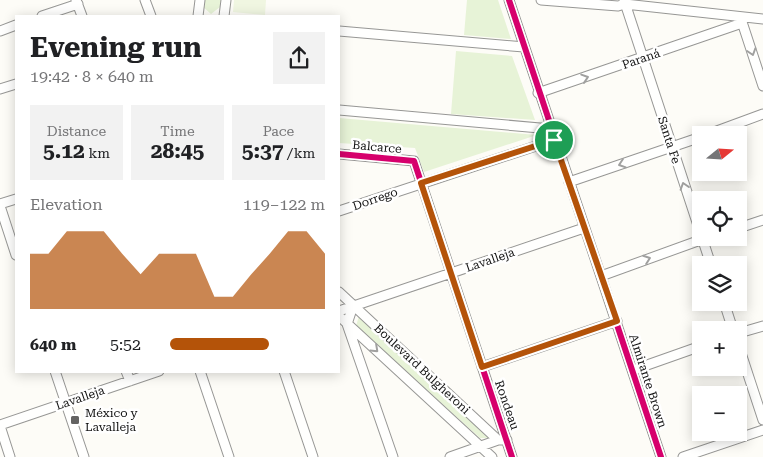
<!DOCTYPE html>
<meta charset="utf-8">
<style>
body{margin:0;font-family:"Roboto Serif",serif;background:#f2f2f2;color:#202124;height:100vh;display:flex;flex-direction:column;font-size:19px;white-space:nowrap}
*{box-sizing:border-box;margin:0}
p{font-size:16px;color:#757577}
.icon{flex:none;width:28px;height:28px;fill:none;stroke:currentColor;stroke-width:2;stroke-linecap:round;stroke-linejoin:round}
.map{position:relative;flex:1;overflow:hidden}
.details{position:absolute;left:15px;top:15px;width:325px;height:358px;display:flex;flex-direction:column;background:#fff;border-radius:0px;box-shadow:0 2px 12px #0003}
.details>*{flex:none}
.needle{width:32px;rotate:72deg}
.tools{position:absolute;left:692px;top:126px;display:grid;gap:10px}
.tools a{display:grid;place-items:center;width:55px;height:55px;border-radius:0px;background:#fff;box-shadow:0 2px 12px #0003;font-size:25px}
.pin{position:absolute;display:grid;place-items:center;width:42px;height:42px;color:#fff;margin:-21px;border:2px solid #fff;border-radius:50%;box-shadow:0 1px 5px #0007}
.round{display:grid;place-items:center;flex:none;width:52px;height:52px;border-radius:0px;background:#f2f2f2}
.summary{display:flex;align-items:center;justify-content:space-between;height:85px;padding:0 15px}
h1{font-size:28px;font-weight:700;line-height:38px}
.stats{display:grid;grid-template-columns:repeat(3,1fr);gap:8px;height:85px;padding:5px 15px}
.stats div{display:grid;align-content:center;border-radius:0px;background:#f2f2f2;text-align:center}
.stats b{font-size:21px;font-weight:700}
.stats small{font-size:14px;font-weight:400}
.stats p{font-size:14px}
.chart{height:140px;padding:10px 15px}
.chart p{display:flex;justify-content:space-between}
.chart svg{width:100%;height:90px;margin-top:5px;fill:#b45309;opacity:.7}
ul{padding:0 15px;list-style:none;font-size:16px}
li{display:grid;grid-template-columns:80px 60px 1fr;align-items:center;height:38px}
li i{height:12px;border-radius:6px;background:#b45309}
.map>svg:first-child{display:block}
</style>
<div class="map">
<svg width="763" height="457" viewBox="0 0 763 457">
<rect width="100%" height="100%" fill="#fdfcf7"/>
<!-- green -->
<path fill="#e7f3d7" d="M203 0H221L220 7 211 14 202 6Z
M467 0H498L511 39 464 35Z
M456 51 512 56 535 120 451 114Z
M339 118 537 135 424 172 415 148 339 143Z
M359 316 490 438H480L356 326Z"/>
<!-- pitch -->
<path fill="#f0f6e1" d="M234 0H266L265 15 233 12Z"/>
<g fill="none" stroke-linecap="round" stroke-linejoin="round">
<defs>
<path id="minor" d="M76 0 82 16
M145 0 151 16
M509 0 661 457
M541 0 618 6 625 4 763 19
M624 0 711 265
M42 16 78 4
M198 16 200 0
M224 16 226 0
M741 19 763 86
M0 31 16 25
M339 31 524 47
M0 89 16 84
M538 93 742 23
M339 110 551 129
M706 135 763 114
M339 154 414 161 512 457
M569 182 701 137
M0 204 16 199
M0 206 16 255
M339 211 554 140
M739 228 763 220
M601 276 706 238
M339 292 498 440H507
M724 302 733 330
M353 306 347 324 393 457
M339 311 584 228
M339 316 492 457
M739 333 763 326
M739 347 763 420
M482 367 617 321
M633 370 701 346
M55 371 84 457
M126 371 130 381
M200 371 229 457
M284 371 313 457
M0 425 159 371
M0 426 10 457
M450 457 498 440
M683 457 763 430"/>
</defs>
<!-- minor casing -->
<use href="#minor" stroke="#979795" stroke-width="11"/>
<!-- minor -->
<use href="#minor" stroke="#fffffe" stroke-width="9"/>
<defs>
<path id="cycleway" d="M509 0 661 457
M339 154 414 161 512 457"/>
</defs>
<!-- cycleway casing -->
<use href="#cycleway" stroke="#fff" stroke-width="9"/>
<!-- cycleway -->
<use href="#cycleway" stroke="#d6006c" stroke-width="6"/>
</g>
<!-- one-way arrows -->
<defs><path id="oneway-chevron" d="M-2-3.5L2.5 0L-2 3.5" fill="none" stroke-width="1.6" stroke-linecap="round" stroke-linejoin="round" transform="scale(1.25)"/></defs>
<g stroke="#a0a09f">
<use href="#oneway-chevron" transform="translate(752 52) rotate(72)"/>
<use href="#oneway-chevron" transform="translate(585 78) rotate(-18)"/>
<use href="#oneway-chevron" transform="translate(622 164) rotate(161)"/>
<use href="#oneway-chevron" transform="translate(684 186) rotate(-108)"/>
<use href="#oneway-chevron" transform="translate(647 259) rotate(-20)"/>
<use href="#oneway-chevron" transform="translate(375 349) rotate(43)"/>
</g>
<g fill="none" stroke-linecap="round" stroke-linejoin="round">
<defs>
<path id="route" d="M554 140 617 321 482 367 421 183Z"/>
</defs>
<!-- route casing -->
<use href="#route" stroke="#fff" stroke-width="10"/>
<!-- route -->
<use href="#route" stroke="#b45309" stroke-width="6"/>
</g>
<!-- markers -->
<rect fill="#646362" stroke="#fff" stroke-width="2" x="70" y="415" width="10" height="10" rx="2.5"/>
<g text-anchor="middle" stroke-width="5" stroke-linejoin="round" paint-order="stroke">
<!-- street labels -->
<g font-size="12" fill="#111" stroke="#fff">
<text transform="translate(641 59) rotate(-19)" y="4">Paraná</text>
<text transform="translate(669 140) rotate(72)" y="4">Santa Fe</text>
<text transform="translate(377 147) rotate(5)" y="4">Balcarce</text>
<text transform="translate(375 199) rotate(-19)" y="4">Dorrego</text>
<text transform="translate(490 260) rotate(-19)" y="4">Lavalleja</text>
<text transform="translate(422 369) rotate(43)" y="4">Boulevard Bulgheroni</text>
<text transform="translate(648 381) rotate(72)" y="4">Almirante Brown</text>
<text transform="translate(80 398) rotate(-19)" y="4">Lavalleja</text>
<text transform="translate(507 405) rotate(71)" y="4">Rondeau</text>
</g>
<!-- poi labels -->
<g font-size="12" fill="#111" stroke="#fff" text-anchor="start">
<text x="85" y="417">México y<tspan x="85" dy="14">Lavalleja</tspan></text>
</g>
</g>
</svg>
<div class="tools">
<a><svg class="needle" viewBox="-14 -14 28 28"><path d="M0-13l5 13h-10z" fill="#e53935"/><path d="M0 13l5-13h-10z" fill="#757577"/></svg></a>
<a><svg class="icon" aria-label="locate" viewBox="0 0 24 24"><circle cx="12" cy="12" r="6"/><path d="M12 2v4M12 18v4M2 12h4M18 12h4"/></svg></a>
<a><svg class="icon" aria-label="layers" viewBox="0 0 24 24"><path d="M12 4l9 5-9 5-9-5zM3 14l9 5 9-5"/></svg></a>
<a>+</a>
<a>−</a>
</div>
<div class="pin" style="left:554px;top:140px;background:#1e9e55"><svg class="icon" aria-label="arrive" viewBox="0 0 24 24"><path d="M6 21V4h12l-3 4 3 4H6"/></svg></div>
<section class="details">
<div class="summary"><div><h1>Evening run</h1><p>19:42 · 8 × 640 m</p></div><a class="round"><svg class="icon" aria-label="share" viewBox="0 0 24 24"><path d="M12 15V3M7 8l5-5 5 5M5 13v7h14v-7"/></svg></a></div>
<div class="stats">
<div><p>Distance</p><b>5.12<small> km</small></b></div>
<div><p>Time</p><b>28:45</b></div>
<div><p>Pace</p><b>5:37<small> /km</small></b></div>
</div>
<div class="chart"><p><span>Elevation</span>119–122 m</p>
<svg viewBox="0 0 160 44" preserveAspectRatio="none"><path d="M0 44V17L10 17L20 6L30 6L40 6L50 17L60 27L70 17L80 17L90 17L100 38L110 38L120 27L130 17L140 6L150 6L160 17V44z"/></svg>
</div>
<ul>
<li><b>640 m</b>5:52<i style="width:64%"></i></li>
</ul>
</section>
</div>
